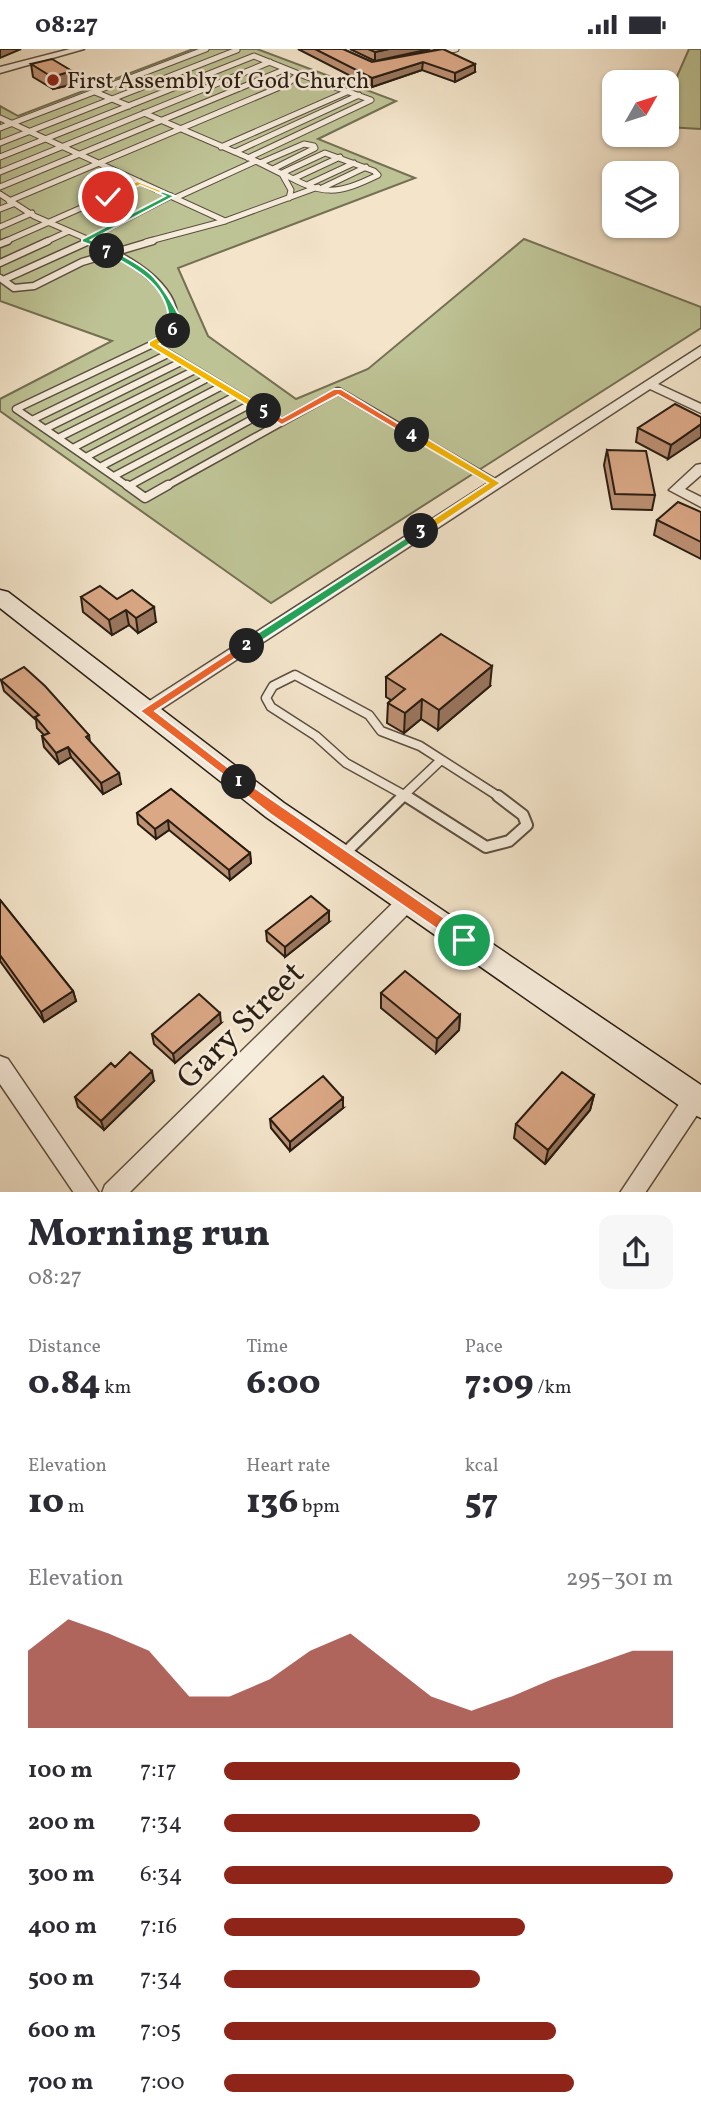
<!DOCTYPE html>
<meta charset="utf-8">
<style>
body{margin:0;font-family:Vollkorn,serif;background:#f7f7f7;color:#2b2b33;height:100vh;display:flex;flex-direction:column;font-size:26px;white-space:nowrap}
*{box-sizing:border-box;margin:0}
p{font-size:23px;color:#7c7c81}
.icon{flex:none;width:38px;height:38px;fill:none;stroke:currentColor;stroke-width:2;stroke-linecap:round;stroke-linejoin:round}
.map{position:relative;height:1143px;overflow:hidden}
.details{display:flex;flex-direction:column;background:#fff;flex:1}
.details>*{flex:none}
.needle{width:46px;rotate:51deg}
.controls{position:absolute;left:602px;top:21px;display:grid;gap:14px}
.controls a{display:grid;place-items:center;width:77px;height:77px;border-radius:14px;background:#fff;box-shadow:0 2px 5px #0004;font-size:35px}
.pin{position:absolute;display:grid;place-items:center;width:60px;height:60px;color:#fff;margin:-30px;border:4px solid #fff;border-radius:50%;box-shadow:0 2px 7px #0007}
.km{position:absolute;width:35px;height:35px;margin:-18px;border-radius:50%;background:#222;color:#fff;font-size:19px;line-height:35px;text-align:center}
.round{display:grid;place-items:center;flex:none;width:74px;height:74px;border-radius:14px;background:#f7f7f7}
.headline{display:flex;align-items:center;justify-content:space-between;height:119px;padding:0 28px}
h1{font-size:38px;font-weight:800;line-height:52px}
.metrics{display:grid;grid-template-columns:repeat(3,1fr);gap:10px;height:119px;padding:7px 28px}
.metrics div{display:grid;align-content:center}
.metrics b{font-size:35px;font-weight:800}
.metrics small{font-size:19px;font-weight:400}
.metrics p{font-size:19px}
.chart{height:196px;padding:14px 28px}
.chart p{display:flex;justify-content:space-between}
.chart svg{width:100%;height:126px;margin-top:7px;fill:#8f2418;opacity:.7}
ul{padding:0 28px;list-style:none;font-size:23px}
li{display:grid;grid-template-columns:112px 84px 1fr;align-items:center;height:52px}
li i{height:18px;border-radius:9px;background:#8f2418}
.status{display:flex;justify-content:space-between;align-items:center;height:49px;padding:0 35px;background:#fff;direction:ltr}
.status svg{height:19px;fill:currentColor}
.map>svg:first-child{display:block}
</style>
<div class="status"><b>08:27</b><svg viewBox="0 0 49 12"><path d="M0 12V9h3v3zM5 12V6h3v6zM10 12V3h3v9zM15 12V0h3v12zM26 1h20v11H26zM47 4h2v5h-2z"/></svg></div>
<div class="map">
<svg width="701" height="1144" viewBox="0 0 701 1144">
<rect width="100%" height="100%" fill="#f3e4ca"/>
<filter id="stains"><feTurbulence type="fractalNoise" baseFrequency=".00286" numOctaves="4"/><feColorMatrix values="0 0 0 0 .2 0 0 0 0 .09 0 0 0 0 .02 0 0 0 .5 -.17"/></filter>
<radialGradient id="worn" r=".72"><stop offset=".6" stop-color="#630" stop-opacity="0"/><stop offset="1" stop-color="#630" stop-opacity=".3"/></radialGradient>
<!-- green -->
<path fill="#bec395" stroke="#747054" stroke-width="2" d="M193 0H257L396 52 318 90 415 129 178 219 208 287 296 350 368 320 524 190 701 258V279L271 554 0 362V350L112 292 0 252V57L18 67Z
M689 0H701V80L667 78V50Z"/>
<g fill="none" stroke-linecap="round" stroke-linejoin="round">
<defs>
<path id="service-far3" d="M437 4 456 0
M95 43 129 57
M144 64 256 112 175 149
M0 69 225 172
M0 79 206 0
M0 94 237 1
M221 98 349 42
M235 103 359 46
M325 104 374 122 378 126C337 146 323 147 282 124Z
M0 108 254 7 299 25 287 35 9 152
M248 109 371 51 299 25
M256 112 282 125
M260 114 304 95 314 97 315 99 273 120
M0 123 270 13
M282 125 291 141 289 149
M295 129 340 108
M309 135 354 114
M0 138 286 20
M322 139 366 118
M0 145 34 167 94 193
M0 160 13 155
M0 178 32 164
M84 192 171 147
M4 193 140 133
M45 193 67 183
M146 193 225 172 318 138"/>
<path id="service-far2" d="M90 192C121 206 182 236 174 279L153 295 282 373
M0 195 8 192
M0 214 48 192
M0 229 3 231 87 193
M3 231 14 239 34 237 82 213 153 192
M32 371 168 305
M45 380 181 313
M58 389 195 321
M73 399 208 329
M86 408 222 337
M100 418 237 346
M114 427 251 355
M129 437 265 363
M129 438 16 360 153 295
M165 438 338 342 496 434"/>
<path id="service-far1" d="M127 436 145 449 168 436
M404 746 409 749
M404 746 346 714 316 687 271 658 266 649 273 637 295 626 369 666 381 682 420 697 501 749
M404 746 441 711
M401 749 404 746"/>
<path id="service" d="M406 747 486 798 509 792 527 776 523 766 498 747
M344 805 403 747"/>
<path id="minor" d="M70 0H84L0 24V18Z
M701 297V307L658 335 701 355V364L650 340 152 666H140L138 662 140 658Z
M701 415V426L685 440 701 448V458L669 441 696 416Z
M408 844 415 846 418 852 415 858 129 1144H102L105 1136 401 846Z
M0 1007 8 1010 99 1144H74L0 1035Z
M695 1040 701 1042V1060L645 1144H620L687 1043Z"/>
<path id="secondary" d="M0 541 8 543 284 754 701 1036V1069L690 1064 266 768 0 559Z"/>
</defs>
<!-- service-far3 casing -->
<use href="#service-far3" stroke="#5c4f40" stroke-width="7"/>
<!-- service-far2 casing -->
<use href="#service-far2" stroke="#5c4f40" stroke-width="9"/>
<!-- service-far1 casing -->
<use href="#service-far1" stroke="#5c4f40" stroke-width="11"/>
<!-- service casing -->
<use href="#service" stroke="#5c4f40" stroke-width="14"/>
<!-- minor casing -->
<use href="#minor" stroke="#5c4f40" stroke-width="3"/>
<!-- secondary casing -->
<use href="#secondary" stroke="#291d12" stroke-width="3"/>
<!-- service-far3 -->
<use href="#service-far3" stroke="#f7eddd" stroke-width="5"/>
<!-- service-far2 -->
<use href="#service-far2" stroke="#f7eddd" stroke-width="6"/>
<!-- service-far1 -->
<use href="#service-far1" stroke="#f7eddd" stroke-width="8"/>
<!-- service -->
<use href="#service" stroke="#f7eddd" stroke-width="10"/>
<!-- minor -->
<use href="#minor" fill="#f7eddd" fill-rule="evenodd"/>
<!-- secondary -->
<use href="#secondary" fill="#f7eddd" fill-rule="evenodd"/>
</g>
<!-- wall -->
<path fill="#bc9073" stroke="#291d12" stroke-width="2" d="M298 0H343L372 13 440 0 475 23 455 33 422 21 372 38Z
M350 0H430L375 12Z
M31 15 72 22 74 35 53 40 33 28Z
M701 368 668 410 636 393 638 379Z
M607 401 655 446 652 461 612 460 604 416Z
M701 463V510L654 486 657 471Z
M81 548 117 550 156 573 138 584 129 576 112 586 83 563Z
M386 628 490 637 438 681 421 670 404 684 387 674 388 654 391 651 386 648Z
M1 631 89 686 90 693 121 735 103 745 71 708 59 715 44 698 42 687 44 686 37 679 36 671 4 642Z
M171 740 250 804 251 814 230 831 169 781 156 790 138 775 137 764Z
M0 851 73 942 76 952 44 973 0 912Z
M329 873 285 908 267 892 266 882Z
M381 944 460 966 459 981 436 1004 381 959Z
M221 974 175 1014 154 995 152 985Z
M115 1018 154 1032 104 1081 78 1058 75 1048Z
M594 1046 590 1061 545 1115 514 1089 516 1075Z
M343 1059 290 1102 271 1079 270 1070Z"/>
<!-- shaded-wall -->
<path fill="#99765e" stroke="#291d12" stroke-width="2" d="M0 0H21L0 9Z
M389 0H430L375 12V3Z
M423 13 422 21 372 38V29Z
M475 15V23L455 33V24Z
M72 22 74 35 53 40 52 28Z
M701 375V388L668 410 671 396Z
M154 558 156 573 138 584 136 569Z
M126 561 129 576 112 586 109 571Z
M492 617 490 637 438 681 439 661Z
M422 650 421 670 404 684 405 664Z
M68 698 71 708 59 715 56 704Z
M119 724 121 735 103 745 101 734Z
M168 771 169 781 156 790 155 780Z
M250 804 251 814 230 831 229 821Z
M329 862V873L285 908V898Z
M73 942 76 952 44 973 41 963Z
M220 964 221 974 175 1014 173 1005Z
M460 966 459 981 436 1004 437 990Z
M152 1022 154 1032 104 1081 101 1072Z
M594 1046 590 1061 545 1115 548 1101Z
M343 1049V1059L290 1102V1093Z"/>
<!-- building -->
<path fill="#dba886" stroke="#291d12" stroke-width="2" d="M315 0H343L372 13 443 0 475 15 455 24 423 13 372 29Z
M368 0H389L375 3Z
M52 10 72 22 52 28 31 15Z
M675 355 701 368V375L671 396 638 379Z
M607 401 646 402 655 446 615 445Z
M678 453 701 463V493L657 471Z
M100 537 117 550 132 541 154 558 136 569 126 561 109 571 81 548Z
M441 585 492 617 439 661 422 650 405 664 388 654 405 640 386 628Z
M24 618 45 637 89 686 86 688 119 724 101 734 68 698 56 704 42 687 49 684 35 668 39 666 1 631Z
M171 740 250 804 229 821 168 771 155 780 137 764Z
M311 847 329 862 285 898 266 882Z
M0 851 73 942 41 963 0 906Z
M405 922 460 966 437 990 381 944Z
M199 945 220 964 173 1005 152 985Z
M130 1003 152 1022 101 1072 75 1048 111 1014 115 1018Z
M562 1023 594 1046 548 1101 516 1075Z
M323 1027 343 1049 290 1093 270 1070Z"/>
<!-- split-1 -->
<path fill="#f0652b" stroke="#fff" stroke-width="2" d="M239 728 469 886V895H459L270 765 234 737V730Z"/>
<!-- split-2 -->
<path fill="#f0652b" stroke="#fff" stroke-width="2" d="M247 592 252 597 251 599 155 662 243 730V737L239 738 140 662Z"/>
<!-- split-3 -->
<path fill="#22a559" stroke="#fff" stroke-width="2" d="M421 479 427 482 425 485 251 599H242V594Z"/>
<!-- split-4 -->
<path fill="#f5b400" stroke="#fff" stroke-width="2" d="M409 383H416L501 434 425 485H418V480L488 434 409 388Z"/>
<!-- split-5 -->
<path fill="#f0652b" stroke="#fff" stroke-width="2" d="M334 340H341L417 386 409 388 338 346 282 376 259 362 267 360 282 369Z"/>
<!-- split-6 -->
<path fill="#f5b400" stroke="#fff" stroke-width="2" d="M173 279 177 282 176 284 159 295 267 360V364H260L149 297V293Z"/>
<!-- split-7 -->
<path fill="#22a559" stroke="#fff" stroke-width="2" d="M104 200H110C150 220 157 226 179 266L176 284 168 282C175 240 136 219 104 203Z"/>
<!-- split-8 -->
<path fill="#22a559" stroke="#fff" stroke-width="2" d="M156 140 175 147 91 191 110 200V203L82 193V190L165 147 156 143Z"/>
<!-- split-9 -->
<path fill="#f5b400" stroke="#fff" stroke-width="2" d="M137 132 163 142 159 144 140 136 111 150 105 148Z"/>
<!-- markers -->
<circle fill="#8f2418" stroke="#f7eddd" stroke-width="2.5" cx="53" cy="31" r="7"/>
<g text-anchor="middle" stroke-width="5" stroke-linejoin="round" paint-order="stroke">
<!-- far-poi labels -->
<g font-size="23" fill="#291d12" stroke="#f7eddd" text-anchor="start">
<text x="67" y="39">First Assembly of God Church</text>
</g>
<!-- near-street labels -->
<g font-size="33" fill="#291d12" stroke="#f7eddd">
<text transform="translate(239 975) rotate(-45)" y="12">Gary Street</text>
</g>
</g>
<rect width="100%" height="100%" filter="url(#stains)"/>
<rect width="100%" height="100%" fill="url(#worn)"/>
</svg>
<div class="controls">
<a><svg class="needle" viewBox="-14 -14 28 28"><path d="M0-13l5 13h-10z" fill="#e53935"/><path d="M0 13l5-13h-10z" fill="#7c7c81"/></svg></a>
<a><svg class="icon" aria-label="layers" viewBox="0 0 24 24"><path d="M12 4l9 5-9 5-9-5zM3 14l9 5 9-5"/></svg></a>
</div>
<div class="pin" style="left:464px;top:891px;background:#1e9e55"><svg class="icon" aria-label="arrive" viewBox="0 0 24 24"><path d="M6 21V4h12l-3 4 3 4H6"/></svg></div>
<div class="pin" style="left:108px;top:148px;background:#d93025"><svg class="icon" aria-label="check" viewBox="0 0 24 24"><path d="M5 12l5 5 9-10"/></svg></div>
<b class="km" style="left:239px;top:733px">1</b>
<b class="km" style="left:247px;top:597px">2</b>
<b class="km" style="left:421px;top:482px">3</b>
<b class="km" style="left:412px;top:386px">4</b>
<b class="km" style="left:264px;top:362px">5</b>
<b class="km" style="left:173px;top:282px">6</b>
<b class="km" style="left:107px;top:202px">7</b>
</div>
<section class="details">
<div class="headline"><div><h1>Morning run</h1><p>08:27</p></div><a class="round"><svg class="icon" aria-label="share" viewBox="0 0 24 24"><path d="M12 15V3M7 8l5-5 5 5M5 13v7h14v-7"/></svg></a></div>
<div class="metrics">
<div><p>Distance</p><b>0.84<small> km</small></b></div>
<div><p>Time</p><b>6:00</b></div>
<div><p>Pace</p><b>7:09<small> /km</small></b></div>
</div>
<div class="metrics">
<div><p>Elevation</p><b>10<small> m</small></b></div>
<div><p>Heart rate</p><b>136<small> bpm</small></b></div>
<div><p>kcal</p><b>57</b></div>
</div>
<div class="chart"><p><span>Elevation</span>295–301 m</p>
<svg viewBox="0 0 160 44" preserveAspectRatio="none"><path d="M0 44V17L10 6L20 11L30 17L40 33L50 33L60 27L70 17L80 11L90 22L100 33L110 38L120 33L130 27L140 22L150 17L160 17V44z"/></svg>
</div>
<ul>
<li><b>100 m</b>7:17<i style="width:66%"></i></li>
<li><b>200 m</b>7:34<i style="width:57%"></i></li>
<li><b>300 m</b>6:34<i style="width:100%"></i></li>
<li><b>400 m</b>7:16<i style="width:67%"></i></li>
<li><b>500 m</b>7:34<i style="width:57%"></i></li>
<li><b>600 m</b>7:05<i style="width:74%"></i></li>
<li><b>700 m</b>7:00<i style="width:78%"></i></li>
</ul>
</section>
